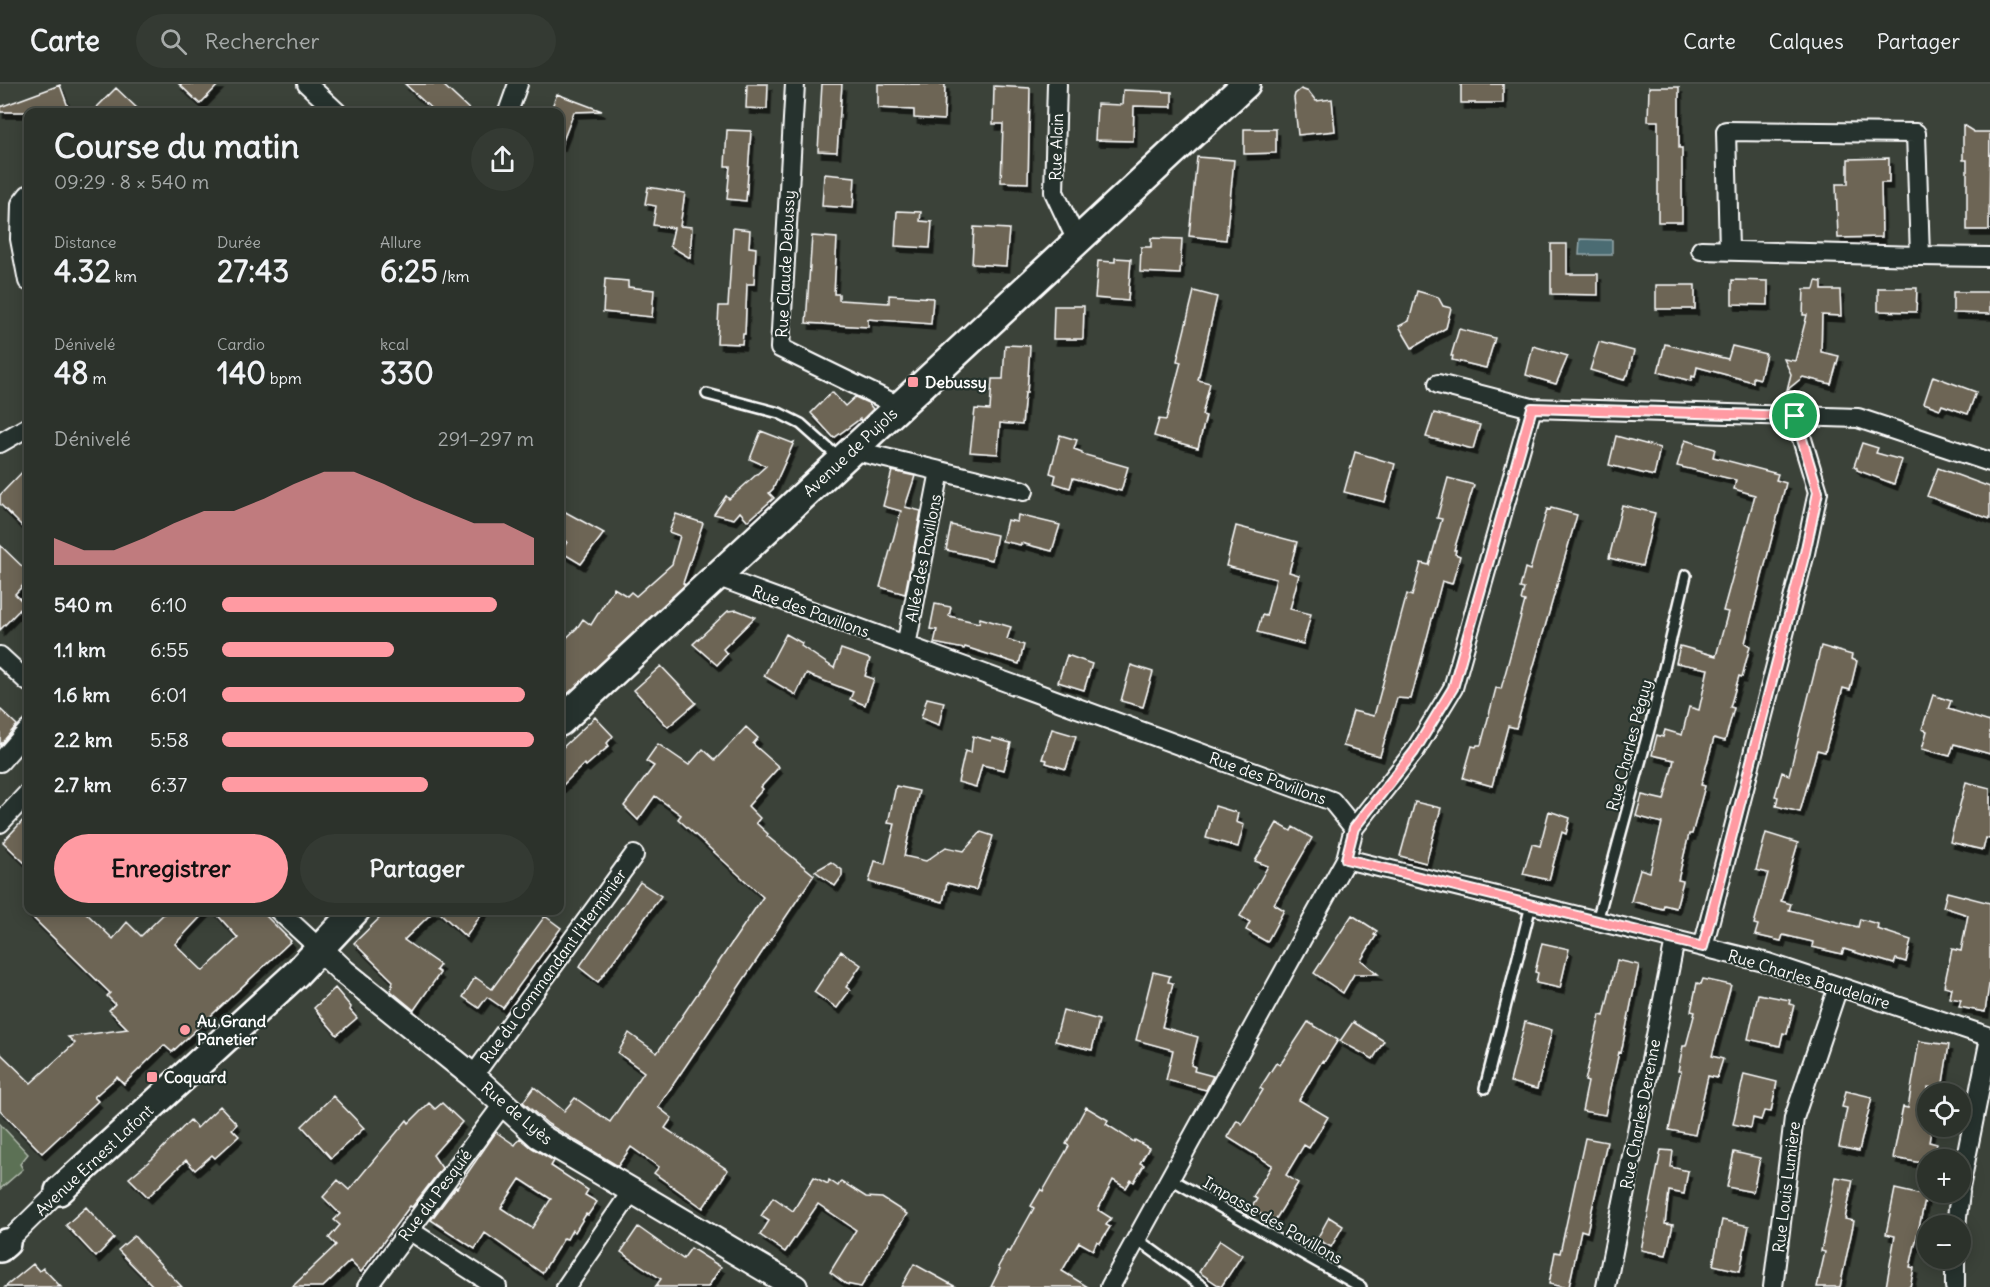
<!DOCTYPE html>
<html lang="fr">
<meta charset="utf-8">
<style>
body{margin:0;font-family:Delius,sans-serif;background:#343a33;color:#f1f3f6;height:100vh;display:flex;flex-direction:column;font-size:22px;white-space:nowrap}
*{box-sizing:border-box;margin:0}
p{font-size:20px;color:#a6aaa9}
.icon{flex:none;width:33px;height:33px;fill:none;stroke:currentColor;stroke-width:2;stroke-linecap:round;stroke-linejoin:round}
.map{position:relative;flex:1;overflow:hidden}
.details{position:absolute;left:24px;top:24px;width:540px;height:807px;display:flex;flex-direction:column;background:#2c322b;border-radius:12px;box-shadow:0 3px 15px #0003,0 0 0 2px #484d47}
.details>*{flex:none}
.controls{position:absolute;left:1917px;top:999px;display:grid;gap:12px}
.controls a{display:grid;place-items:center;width:54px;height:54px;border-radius:50%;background:#2c322b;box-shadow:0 3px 15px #0003,0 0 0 2px #484d47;font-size:30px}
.pin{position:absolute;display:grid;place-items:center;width:51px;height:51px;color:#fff;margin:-26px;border:3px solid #fff;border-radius:50%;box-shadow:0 2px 6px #0007}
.round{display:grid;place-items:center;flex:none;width:63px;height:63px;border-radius:32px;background:#343a33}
.summary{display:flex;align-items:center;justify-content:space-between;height:102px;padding:0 30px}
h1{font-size:33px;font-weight:800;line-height:45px}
.stats{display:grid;grid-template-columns:repeat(3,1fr);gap:9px;height:102px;padding:6px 30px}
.stats div{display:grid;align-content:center}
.stats b{font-size:30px;font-weight:800}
.stats small{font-size:16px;font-weight:400}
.stats p{font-size:16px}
.chart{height:168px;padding:12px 30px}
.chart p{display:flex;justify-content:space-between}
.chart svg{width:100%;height:108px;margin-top:6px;fill:#ff9aa2;opacity:.7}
.primary-button{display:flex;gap:12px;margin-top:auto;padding:12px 30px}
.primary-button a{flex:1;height:69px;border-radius:36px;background:#ff9aa2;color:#111;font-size:24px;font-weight:800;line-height:69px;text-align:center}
.primary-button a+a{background:#343a33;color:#f1f3f6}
ul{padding:0 30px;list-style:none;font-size:20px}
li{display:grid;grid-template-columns:96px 72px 1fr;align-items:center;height:45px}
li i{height:15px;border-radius:8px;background:#ff9aa2}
header{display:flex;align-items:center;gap:36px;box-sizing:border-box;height:84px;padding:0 30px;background:#2c322b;border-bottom:2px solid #484d47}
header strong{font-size:28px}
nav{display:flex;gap:33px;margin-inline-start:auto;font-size:21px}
.search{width:420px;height:54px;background:#343a33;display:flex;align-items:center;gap:15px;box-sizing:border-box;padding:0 21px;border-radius:33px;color:#a6aaa9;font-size:22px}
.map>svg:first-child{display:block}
</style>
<header>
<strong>Carte</strong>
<div class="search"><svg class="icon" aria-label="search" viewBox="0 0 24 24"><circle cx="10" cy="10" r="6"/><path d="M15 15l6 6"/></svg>Rechercher</div>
<nav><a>Carte</a><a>Calques</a><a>Partager</a></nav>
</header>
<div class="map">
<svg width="1990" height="1203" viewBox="0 0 1990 1203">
<defs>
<filter id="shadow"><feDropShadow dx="3.5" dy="6" stdDeviation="0" flood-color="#0009"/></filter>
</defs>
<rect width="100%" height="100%" fill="#3b4239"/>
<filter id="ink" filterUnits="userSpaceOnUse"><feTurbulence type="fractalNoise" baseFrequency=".0167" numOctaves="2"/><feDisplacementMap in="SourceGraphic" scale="12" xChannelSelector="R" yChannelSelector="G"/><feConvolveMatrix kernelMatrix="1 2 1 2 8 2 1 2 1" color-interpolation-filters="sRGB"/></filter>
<g filter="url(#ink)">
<!-- green -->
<path fill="#5c7155" stroke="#aeb8aa" stroke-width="1.5" d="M0 1040 28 1070 20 1080 23 1085 0 1105Z"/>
<!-- water -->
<path fill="#4c6c73" stroke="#94a7ab" stroke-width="1.5" d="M1580 155 1612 156V171H1579Z"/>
<!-- building -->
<path fill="#6d6555" stroke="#fff" stroke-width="1.5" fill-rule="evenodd" filter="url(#shadow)" d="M179 0H219L200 20Z
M405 0H442L472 28H435Z
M747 0H768L767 25 746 24Z
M822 0H842L837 68 818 67Z
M878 0H945L944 36 914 34V26L878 24Z
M1461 0H1503V19H1461Z
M60 1 68 23 54 28H0V23Z
M994 2 1030 4 1028 99 1001 98 1003 40H993Z
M1649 3H1679V64H1682V138H1658V37H1648Z
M116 4 141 28H92Z
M1301 5 1309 8 1316 17 1332 15 1335 47 1298 51 1294 14 1295 10Z
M1123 6 1172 8V23L1134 22 1133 57 1095 56 1097 20 1122 21Z
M557 10 602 27 574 28 561 62 560 28H550Z
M1963 41 1974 48H1990L1989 146H1967V76H1963Z
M1244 45H1276V69L1244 70Z
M727 46 751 47 746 117 727 115 730 82H725Z
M1197 73 1234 76 1226 156 1189 152Z
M1889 74V99H1881L1882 153 1838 154 1836 100H1848V75Z
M824 90 855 93 853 124 822 122Z
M648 103 685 109 680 142 692 143 690 174 670 162 674 144 653 141 656 122 645 120Z
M897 127 921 128 920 137 932 138 930 164 895 162Z
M974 143 1009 145 1006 182 972 180Z
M733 144 750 146 749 163 756 164 754 200H747L745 250H743L742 260 717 259 719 222H728Z
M812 152 837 154 834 210H839V216L889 219V211L933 214 931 240 868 235V243L806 239Z
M1151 154 1182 155 1180 190 1140 188 1141 163H1151Z
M1551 160H1567V190H1598V211L1551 210Z
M1115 174 1131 175 1128 217 1095 214 1098 177 1115 178Z
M605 195 628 197V203L654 206 652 233 603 228Z
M1732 196 1768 197V221L1732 220Z
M1816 197 1822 198V206H1840L1841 232 1822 231 1821 268 1839 272 1831 300 1803 293 1787 306 1791 290 1784 275 1795 277 1807 231H1803L1804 205H1814Z
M1656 201H1695V225H1656Z
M1878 204H1917L1916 228 1878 227Z
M1194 207 1217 213 1198 296 1210 299 1202 331 1206 332 1198 364 1154 352 1159 335 1166 336 1181 278 1177 277Z
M1417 207 1438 213 1443 222 1451 224 1446 244 1412 264 1399 242 1409 237Z
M1953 208H1990V230L1953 229Z
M1054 222H1084L1083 255H1053Z
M1459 245 1495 254 1486 284 1452 276 1453 272H1451Z
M1599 258 1634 267 1628 291H1626L1624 296 1590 286Z
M1665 260 1728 275 1732 262 1766 270 1760 295 1753 293V298L1697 283 1695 293 1692 292 1691 297 1658 288Z
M1005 261 1030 262 1027 309H1025L1022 341 1000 339 998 370 970 368 975 325 990 326 992 295H1003Z
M1533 262 1568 272 1556 300 1526 291Z
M1933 292 1976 308 1968 330 1942 321 1940 325 1924 319Z
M832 308 845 322 855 313 868 319 873 325 861 337 860 335 834 354 811 329Z
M1434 329 1480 341 1473 365 1426 353Z
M761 347 792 359 794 358 773 405 769 409 774 414 748 437 740 428 734 435 714 430 726 412 729 415 766 382 750 375Z
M1060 351 1077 356 1074 365 1082 368V370L1128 383 1121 407 1073 394 1070 404 1054 399 1056 391 1050 389Z
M1616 352 1660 364 1654 392 1609 381Z
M1685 356 1715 365 1713 373 1778 390 1776 396 1786 399 1745 559 1750 562 1742 593 1739 592 1730 623 1734 624 1725 657 1714 654 1701 701 1705 702 1692 750H1689L1678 796 1683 797 1676 824 1664 821 1663 825 1631 817 1640 785 1650 788 1662 739 1636 732 1642 711 1664 716 1674 676 1652 671 1657 651 1663 653 1665 646 1682 651 1689 623 1699 626 1708 585 1676 579 1680 562 1716 572 1728 528 1723 527 1755 411 1734 405 1736 396 1677 382Z
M1862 359 1878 364 1876 369 1902 376 1894 400 1857 386V384L1854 382Z
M1355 368 1395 380 1385 418 1344 408Z
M28 382V448L0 420V411Z
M1938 384 1990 403V435L1927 412Z
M892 387 915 392 905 423 921 427 905 510 880 503 901 427 883 422Z
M1448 394 1474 401 1454 466H1456L1455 470 1460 472 1452 500 1442 497 1411 615 1397 614 1380 672 1343 662 1353 627 1374 632 1407 510 1412 512 1421 479 1429 481 1442 435 1437 434Z
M1622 421 1655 429 1642 482 1609 474Z
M1551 424 1577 431 1516 644 1508 642 1492 702 1463 694 1472 662 1476 663 1477 661H1481L1496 604 1501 605 1525 517 1521 516 1524 505 1520 504 1525 484 1530 486 1547 425 1550 426Z
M560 425 604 449 581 480 561 468 567 458 560 454Z
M676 430 703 439 683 499 685 501 560 617V560L577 544 583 535 591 541 614 504 627 512 631 508 636 512 672 480 680 452 669 448Z
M1018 431 1060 441 1052 467 1021 459V461L1002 457 1007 436 1017 438Z
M951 441 997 451 992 476 946 466Z
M1236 442 1297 458 1289 488 1299 491 1290 525 1311 530 1303 560 1257 548 1262 531 1266 532 1276 495 1226 482Z
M0 461 28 488V496L15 510 25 520 0 546Z
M935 520 951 523 949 532 979 539 980 534 1011 543 1007 555 1024 561 1019 580 965 563 964 565 934 559 937 546 930 545Z
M737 526 755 533 723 565 727 570 717 581 693 560 728 527Z
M786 550 802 559 801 562 834 584 841 565 870 575 865 592 874 595 865 621 850 615 853 608 806 590 796 611 764 592Z
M1821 562 1852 571 1851 575 1857 577 1850 606 1843 604 1825 668 1817 666 1800 728 1776 722 1778 713 1775 712 1782 688 1789 691Z
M1067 571 1092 580 1084 606 1058 598Z
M1131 581 1153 588 1143 623 1121 617Z
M661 582 696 619 668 643 634 606Z
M1933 611 1951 617 1948 625 1990 638V670L1954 660 1950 672 1922 665 1927 647 1922 645Z
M927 614 944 618 939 641 921 634Z
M0 625 17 641 0 661Z
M595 633 613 652 607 659 609 662 586 682 584 680 560 704V666Z
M746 643 758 654 753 660 779 683 761 703 763 705 748 722 760 734 756 739 768 750 767 752 814 791 658 1023 672 1034 665 1044 728 1086 703 1124 654 1089 659 1083 631 1063 618 1082 548 1040 523 1018 534 1003 564 1027 575 1014 610 1038 644 988 618 969 629 949 657 969 763 813 678 735 681 731 655 712 638 736 624 722 654 682 646 677 658 660 689 681 703 665 715 676Z
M1052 645 1076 652 1066 685 1046 679 1047 676 1042 675Z
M973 652 991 657 992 654 1011 659 1004 686 982 681 976 703 958 698 965 667 971 669Z
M1966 698 1990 704V755L1986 754 1983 766 1950 758Z
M896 702 919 707 904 772 926 777 946 763 964 767 981 748 993 752 976 806 947 799 943 818 869 798 875 777 885 780 895 740 888 739Z
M1415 718 1441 724 1426 779 1400 772Z
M1215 722 1238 729 1236 738 1244 741 1238 763 1206 754Z
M1549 727 1570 734 1566 750 1562 748 1549 796 1523 790 1532 760 1540 762Z
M28 731V782L3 758Z
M1277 739 1291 747 1293 743 1312 754 1274 820 1284 826 1267 858 1246 846 1250 838 1240 832 1268 782 1255 777Z
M1766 749 1798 759 1781 817 1791 820 1789 826 1858 843 1860 835 1878 840 1877 845 1911 856 1906 878 1896 875 1894 880 1844 865 1842 870 1812 863 1813 858 1783 851 1781 857 1755 851 1758 841 1754 840 1768 789 1756 786Z
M831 778 842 786V792L835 802 815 787Z
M640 798 661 812 598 898 579 883Z
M1947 808 1990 819V894L1985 928 1959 923 1961 916 1950 914 1952 904 1944 902 1952 865 1961 867 1968 831 1943 823Z
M25 826H83L113 855 127 838 141 852 168 826H207L175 860 203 887 238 854 213 826H260L291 857 172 968 164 961 124 1000 117 993 94 1013 98 1017 42 1069 0 1026V969L31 999 75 959 68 953 128 945 109 926 115 920 107 912 110 909Z
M388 826H435L404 856 440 881 436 886 440 889 414 926 391 907 393 897 354 859Z
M437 826H484L466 853Z
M1352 831 1377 847 1374 851 1376 852 1361 876 1378 890H1354L1343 909 1314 889Z
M545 832 561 844 503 924 487 913 479 924 463 913 475 893 492 905Z
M1542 859 1569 865 1560 904 1536 899 1538 889 1535 888Z
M841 867 861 881 846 903 850 906 837 924 814 908Z
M1617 876 1639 881 1621 969 1619 968 1605 1031 1582 1027 1588 998 1585 997 1600 931 1604 932Z
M1153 888 1170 892 1168 898 1173 899 1162 943 1198 953 1191 981 1195 983 1194 987 1213 992 1206 1006 1166 996 1173 966 1136 956Z
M1703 895 1731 901 1712 972 1723 975 1717 994 1708 992 1695 1051 1669 1046 1681 987H1678L1683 962H1686L1695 928 1691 927 1697 899 1701 900Z
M335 904 351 923 350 926 357 934 337 951 314 924Z
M1758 910 1790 916 1789 920 1794 921 1787 950 1783 949 1780 962 1748 955Z
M1063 926 1099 936 1092 966 1055 957Z
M1308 938 1338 956 1324 978 1322 977 1299 1016 1328 1033 1309 1064 1304 1061 1286 1091 1298 1099 1274 1138 1251 1124 1257 1115 1253 1113 1272 1081 1227 1053 1237 1036 1242 1040 1263 1006 1260 1004 1276 979 1280 981Z
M1353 938 1384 957 1373 975 1340 957Z
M1525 938 1552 946 1537 1005 1510 998Z
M1919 957 1949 961 1942 1005 1928 1003V1042H1932L1929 1058 1937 1060 1934 1076H1928V1080L1893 1074 1903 1023 1908 1024Z
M1744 990 1777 998 1771 1028 1764 1027 1761 1036 1753 1034 1751 1044 1733 1040Z
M1846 1007 1872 1013 1859 1067 1839 1063 1847 1024 1842 1023Z
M333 1012 364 1044 331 1074 302 1042Z
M429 1019 435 1025 442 1019 462 1038 433 1071 442 1084 412 1123 410 1122 361 1188 350 1177 323 1203H292L336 1161 329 1154 340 1141 334 1136 340 1130 323 1113 338 1096 349 1106 407 1036 409 1039Z
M220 1022 237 1040 232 1045 239 1052 215 1074 212 1071 195 1086 186 1076 148 1113 129 1094 152 1075 190 1036 197 1044Z
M1086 1023 1108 1036 1106 1040 1134 1058 1135 1056 1149 1064 1140 1079 1144 1081 1134 1098 1131 1096 1126 1104 1113 1096 1098 1126 1111 1134 1106 1141 1110 1143 1100 1159 1097 1157 1093 1166 1079 1158 1062 1187 1088 1203H991L1000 1185 998 1183 1007 1167 1010 1168 1020 1149 1034 1124 1031 1122 1041 1105 1043 1107 1055 1086 1069 1062 1066 1060Z
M496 1048 515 1061 520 1054 532 1064 554 1077 551 1082 588 1106 585 1111 597 1118 588 1131 586 1130 575 1148 572 1146 567 1155 564 1154 542 1189 485 1149 475 1165 431 1136 456 1103 457 1104ZM520 1095 551 1115 532 1144 501 1124Z
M1585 1054 1607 1058 1587 1148 1581 1146 1569 1203H1563L1549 1200 1555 1168 1560 1169Z
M1661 1066 1673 1067 1671 1083 1688 1087 1684 1110 1669 1107 1665 1140 1673 1141 1666 1171 1641 1166Z
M1734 1068 1760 1074 1753 1108 1727 1103Z
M814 1093 828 1100 829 1096 838 1102 841 1097 866 1113 882 1114 907 1130 861 1203 846 1200 830 1188 856 1146 818 1120 785 1168 760 1151 769 1137 761 1132 773 1113 793 1127Z
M1836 1093 1853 1096 1845 1135 1854 1137 1840 1203H1817L1825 1168 1821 1167Z
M1895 1105 1926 1112 1910 1183 1914 1184 1910 1203H1886L1895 1152 1886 1150Z
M86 1123 114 1154 96 1173 66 1141Z
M1329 1133 1343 1142 1331 1163 1317 1155Z
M1722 1136 1749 1142 1740 1187 1713 1181Z
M638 1143 683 1175 691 1164 721 1183 708 1203H655L661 1195 621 1168Z
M134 1152 182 1203H154L118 1166Z
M1220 1156 1242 1171 1221 1203 1199 1188Z
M33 1180 39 1187 43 1184 61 1203H5Z
M914 1180 956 1203H901Z"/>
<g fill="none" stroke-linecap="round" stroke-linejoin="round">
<defs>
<path id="service" d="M707 310 779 329 801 340 839 374
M1597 837 1653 631 1686 491
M1485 1004 1531 821
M1171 1095 1361 1203
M1138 1156 1203 1203"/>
<path id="minor" d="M307 0 337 28
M795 0 780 264 899 322
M1057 0 1054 108 1077 157
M508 28 518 0
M28 111 21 120 20 155 28 197
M1701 166 1920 172 1916 49 1726 47 1729 166
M1920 172 1990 173
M1438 300 1532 324 1858 334 1990 378
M0 359 28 343
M852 366 1024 407
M716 492 1332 717 1354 744 1346 775 1110 1203
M906 562 940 387
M0 572 28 598
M0 678 28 646
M0 739 28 709
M1354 744 1414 668 1453 604 1532 324
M1346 775 1768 879 1990 953
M278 826 320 865
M1703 863 1805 469 1818 408 1795 332
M473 992 634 771
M1960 1104 1990 954
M1956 1142 1960 1108
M409 1146 497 1203
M6 1159 59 1107
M367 1203 504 1019
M566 1203 632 1107
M1606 1203 1675 856
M1773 1203 1794 1034 1838 903
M1955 1203V1174"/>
<path id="tertiary" d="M320 865 344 888 473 992 539 1052 795 1203"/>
<path id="secondary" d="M560 638 1246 0
M59 1107 296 890 356 826
M0 1164 6 1159"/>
</defs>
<!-- service casing -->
<use href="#service" stroke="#fff" stroke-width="14"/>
<!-- minor casing -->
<use href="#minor" stroke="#fff" stroke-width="22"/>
<!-- tertiary casing -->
<use href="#tertiary" stroke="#fff" stroke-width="28"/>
<!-- secondary casing -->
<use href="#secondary" stroke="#fff" stroke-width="32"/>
<!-- service -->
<use href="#service" stroke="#26332d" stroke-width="9"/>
<!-- minor -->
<use href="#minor" stroke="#26332d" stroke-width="18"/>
<!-- tertiary -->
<use href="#tertiary" stroke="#26332d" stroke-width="24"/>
<!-- secondary -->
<use href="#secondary" stroke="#26332d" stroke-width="27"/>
</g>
</g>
<g fill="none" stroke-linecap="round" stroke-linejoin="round" filter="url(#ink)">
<defs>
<path id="route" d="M1532 324 1795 332 1818 408 1805 469 1703 863 1346 775 1354 744 1414 668 1453 604Z"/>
</defs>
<!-- route casing -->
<use href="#route" stroke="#fff" stroke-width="12"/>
<!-- route -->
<use href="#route" stroke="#ff9aa2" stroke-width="8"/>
</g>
<!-- markers -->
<g fill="#ff9aa2" stroke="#26332d" stroke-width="2">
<rect x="907" y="292" width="12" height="12" rx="3"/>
<circle cx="185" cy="946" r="6"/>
<rect x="146" y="987" width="12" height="12" rx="3"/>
</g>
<g text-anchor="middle" stroke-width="4.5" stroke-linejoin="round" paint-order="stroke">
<!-- street labels -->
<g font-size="16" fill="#fff" stroke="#26332d">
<text transform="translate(1056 63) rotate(-88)" y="6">Rue Alain</text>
<text transform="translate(785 180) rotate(-87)" y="6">Rue Claude Debussy</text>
<text transform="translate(850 368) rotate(-43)" y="6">Avenue de Pujols</text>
<text transform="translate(923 474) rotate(-79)" y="6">Allée des Pavillons</text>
<text transform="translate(811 527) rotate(20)" y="6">Rue des Pavillons</text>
<text transform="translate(1629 661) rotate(-75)" y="6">Rue Charles Péguy</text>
<text transform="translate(1268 694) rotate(20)" y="6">Rue des Pavillons</text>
<text transform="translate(553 882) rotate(-54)" y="6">Rue du Commandant l’Herminier</text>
<text transform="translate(1809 895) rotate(17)" y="6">Rue Charles Baudelaire</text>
<text transform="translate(517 1029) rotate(40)" y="6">Rue de Lyès</text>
<text transform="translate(1640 1030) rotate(-79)" y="6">Rue Charles Derenne</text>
<text transform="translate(94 1076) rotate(-43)" y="6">Avenue Ernest Lafont</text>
<text transform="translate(1786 1103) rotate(-83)" y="6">Rue Louis Lumière</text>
<text transform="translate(435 1111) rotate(-53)" y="6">Rue du Pesquié</text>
<text transform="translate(1273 1136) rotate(30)" y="6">Impasse des Pavillons</text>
</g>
<!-- poi labels -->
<g font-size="16" font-weight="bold" fill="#fff" stroke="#26332d" text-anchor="start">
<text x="925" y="304">Debussy</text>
<text x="197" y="943">Au Grand<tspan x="197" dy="18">Panetier</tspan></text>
<text x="164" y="999">Coquard</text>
</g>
</g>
</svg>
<div class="controls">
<a><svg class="icon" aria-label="locate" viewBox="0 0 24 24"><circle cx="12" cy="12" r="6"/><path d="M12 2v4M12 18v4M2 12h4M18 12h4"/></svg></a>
<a>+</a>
<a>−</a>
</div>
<div class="pin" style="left:1795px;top:332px;background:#1e9e55"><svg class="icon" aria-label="arrive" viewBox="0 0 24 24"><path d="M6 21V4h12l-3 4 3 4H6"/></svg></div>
<section class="details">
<div class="summary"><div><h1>Course du matin</h1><p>09:29 · 8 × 540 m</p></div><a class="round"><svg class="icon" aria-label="share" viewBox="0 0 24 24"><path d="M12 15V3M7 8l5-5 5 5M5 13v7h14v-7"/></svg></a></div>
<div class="stats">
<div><p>Distance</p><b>4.32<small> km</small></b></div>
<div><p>Durée</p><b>27:43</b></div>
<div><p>Allure</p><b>6:25<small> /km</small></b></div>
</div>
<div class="stats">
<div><p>Dénivelé</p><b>48<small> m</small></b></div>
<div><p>Cardio</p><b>140<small> bpm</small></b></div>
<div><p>kcal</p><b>330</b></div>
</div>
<div class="chart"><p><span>Dénivelé</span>291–297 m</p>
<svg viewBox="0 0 160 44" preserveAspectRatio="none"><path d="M0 44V33L10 38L20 38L30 33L40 27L50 22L60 22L70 17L80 11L90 6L100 6L110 11L120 17L130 22L140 27L150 27L160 33V44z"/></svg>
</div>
<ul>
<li><b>540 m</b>6:10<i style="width:88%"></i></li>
<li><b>1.1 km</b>6:55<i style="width:55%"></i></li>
<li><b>1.6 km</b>6:01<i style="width:97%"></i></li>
<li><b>2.2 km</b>5:58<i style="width:100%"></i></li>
<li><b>2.7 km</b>6:37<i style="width:66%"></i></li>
</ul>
<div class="primary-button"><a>Enregistrer</a><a>Partager</a></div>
</section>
</div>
